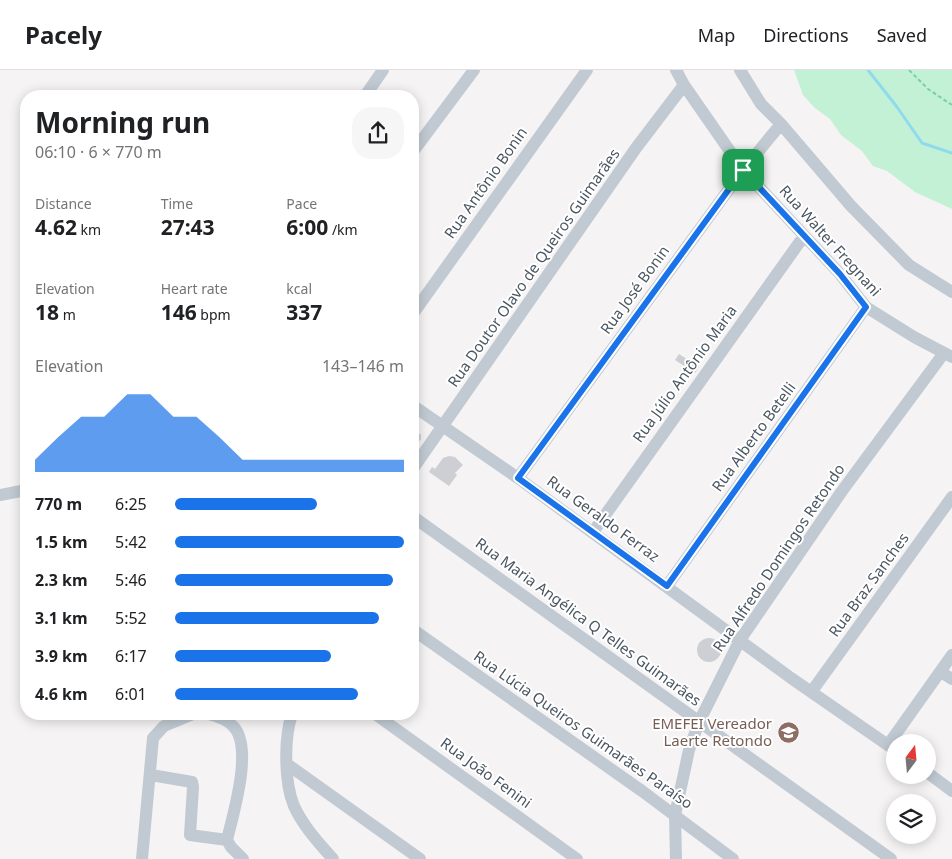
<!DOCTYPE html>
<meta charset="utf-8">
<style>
body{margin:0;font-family:"Noto Sans",sans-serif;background:#f6f6f6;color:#202124;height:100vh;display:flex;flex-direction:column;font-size:19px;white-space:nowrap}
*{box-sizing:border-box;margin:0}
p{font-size:16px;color:#757577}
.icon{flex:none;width:28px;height:28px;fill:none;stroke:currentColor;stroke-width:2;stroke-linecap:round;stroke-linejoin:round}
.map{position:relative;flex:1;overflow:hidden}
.drawer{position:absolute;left:20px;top:20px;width:399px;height:630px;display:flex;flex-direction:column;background:#fff;border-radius:20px;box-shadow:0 2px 12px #0003}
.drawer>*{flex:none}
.needle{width:32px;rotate:16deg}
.tools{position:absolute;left:886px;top:664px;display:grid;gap:10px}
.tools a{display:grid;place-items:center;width:50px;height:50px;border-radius:50%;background:#fff;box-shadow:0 2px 12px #0003;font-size:25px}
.pin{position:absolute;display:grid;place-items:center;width:42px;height:42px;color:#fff;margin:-21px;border-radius:10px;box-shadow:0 2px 8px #0006}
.round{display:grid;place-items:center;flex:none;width:52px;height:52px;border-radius:20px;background:#f6f6f6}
.head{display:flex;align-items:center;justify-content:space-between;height:85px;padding:0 15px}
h1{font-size:28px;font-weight:700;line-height:38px}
.stats{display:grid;grid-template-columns:repeat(3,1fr);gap:8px;height:85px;padding:5px 15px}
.stats div{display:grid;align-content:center}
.stats b{font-size:21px;font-weight:700}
.stats small{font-size:14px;font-weight:400}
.stats p{font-size:14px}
.chart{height:140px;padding:10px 15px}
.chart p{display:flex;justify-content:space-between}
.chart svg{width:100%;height:90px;margin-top:5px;fill:#1a73e8;opacity:.7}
ul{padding:0 15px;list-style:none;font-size:16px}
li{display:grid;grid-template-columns:80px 60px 1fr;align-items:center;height:38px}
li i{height:12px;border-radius:6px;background:#1a73e8}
header{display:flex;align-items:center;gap:30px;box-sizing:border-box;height:70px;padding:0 25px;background:#fff;border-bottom:1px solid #e0e0e0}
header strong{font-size:24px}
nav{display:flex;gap:28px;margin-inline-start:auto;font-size:18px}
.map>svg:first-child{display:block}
</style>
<header>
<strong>Pacely</strong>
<nav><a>Map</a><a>Directions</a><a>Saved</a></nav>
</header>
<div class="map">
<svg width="952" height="789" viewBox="0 0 952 789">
<rect width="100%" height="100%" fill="#f5f3f3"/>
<!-- green -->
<path fill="#c3f1d5" d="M794 0H952V139L915 122 887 101 873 96 862 81 841 65 830 49 815 38 803 25Z"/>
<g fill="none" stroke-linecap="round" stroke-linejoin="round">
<!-- stream -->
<path stroke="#90daee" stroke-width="3" d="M868 0 897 37 922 73 952 83"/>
</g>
<!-- building -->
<path fill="#cdcfd5" d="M679 284 699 297 695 303 675 290Z
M412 356 421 365V369L412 380Z
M449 386 455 387 463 395 455 403 457 405 449 416 429 402 432 397 435 399 443 388Z
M697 580a12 12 0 1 1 24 0a12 12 0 1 1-24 0Z"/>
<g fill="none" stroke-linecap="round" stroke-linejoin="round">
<!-- path -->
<path stroke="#7ad0a6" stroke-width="2" stroke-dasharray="4 2.5" stroke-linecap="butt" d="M909 0 928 19 952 35"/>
<!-- minor -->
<path stroke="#c1cad2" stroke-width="12" d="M676 0 684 15 743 100 840 204 866 237 914 267 952 287
M740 0 761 34 781 54 851 136 909 195 952 222
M365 26 383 0
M412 83 474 0
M412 245 587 0
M412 335 518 408 791 608 895 680
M412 400 636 78 684 15
M518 408 743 100 781 54
M0 425 26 420
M412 446 891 789
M593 462 804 166
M667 516 866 237
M412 559 642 721 733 789
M941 602 952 609
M812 621 952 427
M209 644C216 646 228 650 233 656 254 677 233 744 227 770
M292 644C284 668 284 712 294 736 303 756 319 773 333 789
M375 644 577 789
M888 675 952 585
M287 694 420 789
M928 703 952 721
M151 705 192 712 193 717 190 765 227 770 231 777 243 789
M142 789 153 668 164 656 193 644
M676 789 675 745 689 680 699 652 740 570 842 421 944 283"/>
</g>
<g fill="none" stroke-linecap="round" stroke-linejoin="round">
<defs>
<path id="route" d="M743 100 840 204 866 237 667 516 518 408Z"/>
</defs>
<!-- route casing -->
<use href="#route" stroke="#fff" stroke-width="10"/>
<!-- route -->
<use href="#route" stroke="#1a73e8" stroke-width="6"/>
</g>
<!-- icons -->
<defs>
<symbol id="school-disc" viewBox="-11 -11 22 22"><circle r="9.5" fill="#8d6e63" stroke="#fff"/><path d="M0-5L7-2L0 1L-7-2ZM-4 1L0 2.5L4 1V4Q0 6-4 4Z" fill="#fff"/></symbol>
</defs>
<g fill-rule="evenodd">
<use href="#school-disc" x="776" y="650" width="25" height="25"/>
</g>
<g text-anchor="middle" stroke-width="4" stroke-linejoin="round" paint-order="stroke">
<!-- street labels -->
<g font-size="15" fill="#4a5661" stroke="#fff">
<text transform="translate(486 113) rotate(-55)" y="5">Rua Antônio Bonin</text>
<text transform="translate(830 171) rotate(48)" y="5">Rua Walter Fregnani</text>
<text transform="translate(534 198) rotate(-55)" y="5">Rua Doutor Olavo de Queiros Guimarães</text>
<text transform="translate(635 220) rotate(-54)" y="5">Rua José Bonin</text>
<text transform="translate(685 304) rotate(-54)" y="5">Rua Júlio Antônio Maria</text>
<text transform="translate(754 367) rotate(-54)" y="5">Rua Alberto Betelli</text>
<text transform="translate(603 449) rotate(36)" y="5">Rua Geraldo Ferraz</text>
<text transform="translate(779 488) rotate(-56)" y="5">Rua Alfredo Domingos Retondo</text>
<text transform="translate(869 515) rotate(-54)" y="5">Rua Braz Sanches</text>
<text transform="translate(588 552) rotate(36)" y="5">Rua Maria Angélica Q Telles Guimarães</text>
<text transform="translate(583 660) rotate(35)" y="5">Rua Lúcia Queiros Guimarães Paraíso</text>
<text transform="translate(486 703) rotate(36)" y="5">Rua João Fenini</text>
</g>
<!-- education labels -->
<g font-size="15" fill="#785e54" stroke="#fff" text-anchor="end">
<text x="772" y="659">EMEFEI Vereador<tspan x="772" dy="17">Laerte Retondo</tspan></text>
</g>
</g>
</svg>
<div class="tools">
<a><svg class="needle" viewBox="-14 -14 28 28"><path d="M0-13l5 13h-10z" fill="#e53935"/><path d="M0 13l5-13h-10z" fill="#757577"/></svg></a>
<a><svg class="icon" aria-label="layers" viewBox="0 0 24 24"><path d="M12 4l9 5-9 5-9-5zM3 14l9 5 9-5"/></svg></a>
</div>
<div class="pin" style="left:743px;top:100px;background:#1e9e55"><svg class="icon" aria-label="arrive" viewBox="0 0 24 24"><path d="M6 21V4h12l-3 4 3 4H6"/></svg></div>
<section class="drawer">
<div class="head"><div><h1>Morning run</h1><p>06:10 · 6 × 770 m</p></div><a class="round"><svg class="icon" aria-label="share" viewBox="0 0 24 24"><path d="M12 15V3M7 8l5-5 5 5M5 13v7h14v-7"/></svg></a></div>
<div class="stats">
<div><p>Distance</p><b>4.62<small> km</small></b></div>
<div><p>Time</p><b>27:43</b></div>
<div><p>Pace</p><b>6:00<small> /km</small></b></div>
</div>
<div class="stats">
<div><p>Elevation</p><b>18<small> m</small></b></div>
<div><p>Heart rate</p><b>146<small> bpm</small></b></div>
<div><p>kcal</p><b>337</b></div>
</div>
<div class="chart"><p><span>Elevation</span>143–146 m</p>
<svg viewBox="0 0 160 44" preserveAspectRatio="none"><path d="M0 44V38L10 27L20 17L30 17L40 6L50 6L60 17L70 17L80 27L90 38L100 38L110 38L120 38L130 38L140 38L150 38L160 38V44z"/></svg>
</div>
<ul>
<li><b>770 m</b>6:25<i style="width:62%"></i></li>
<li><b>1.5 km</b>5:42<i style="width:100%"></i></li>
<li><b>2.3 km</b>5:46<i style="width:95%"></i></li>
<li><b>3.1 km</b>5:52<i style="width:89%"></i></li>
<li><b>3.9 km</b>6:17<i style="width:68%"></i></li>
<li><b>4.6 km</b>6:01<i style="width:80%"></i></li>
</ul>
</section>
</div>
